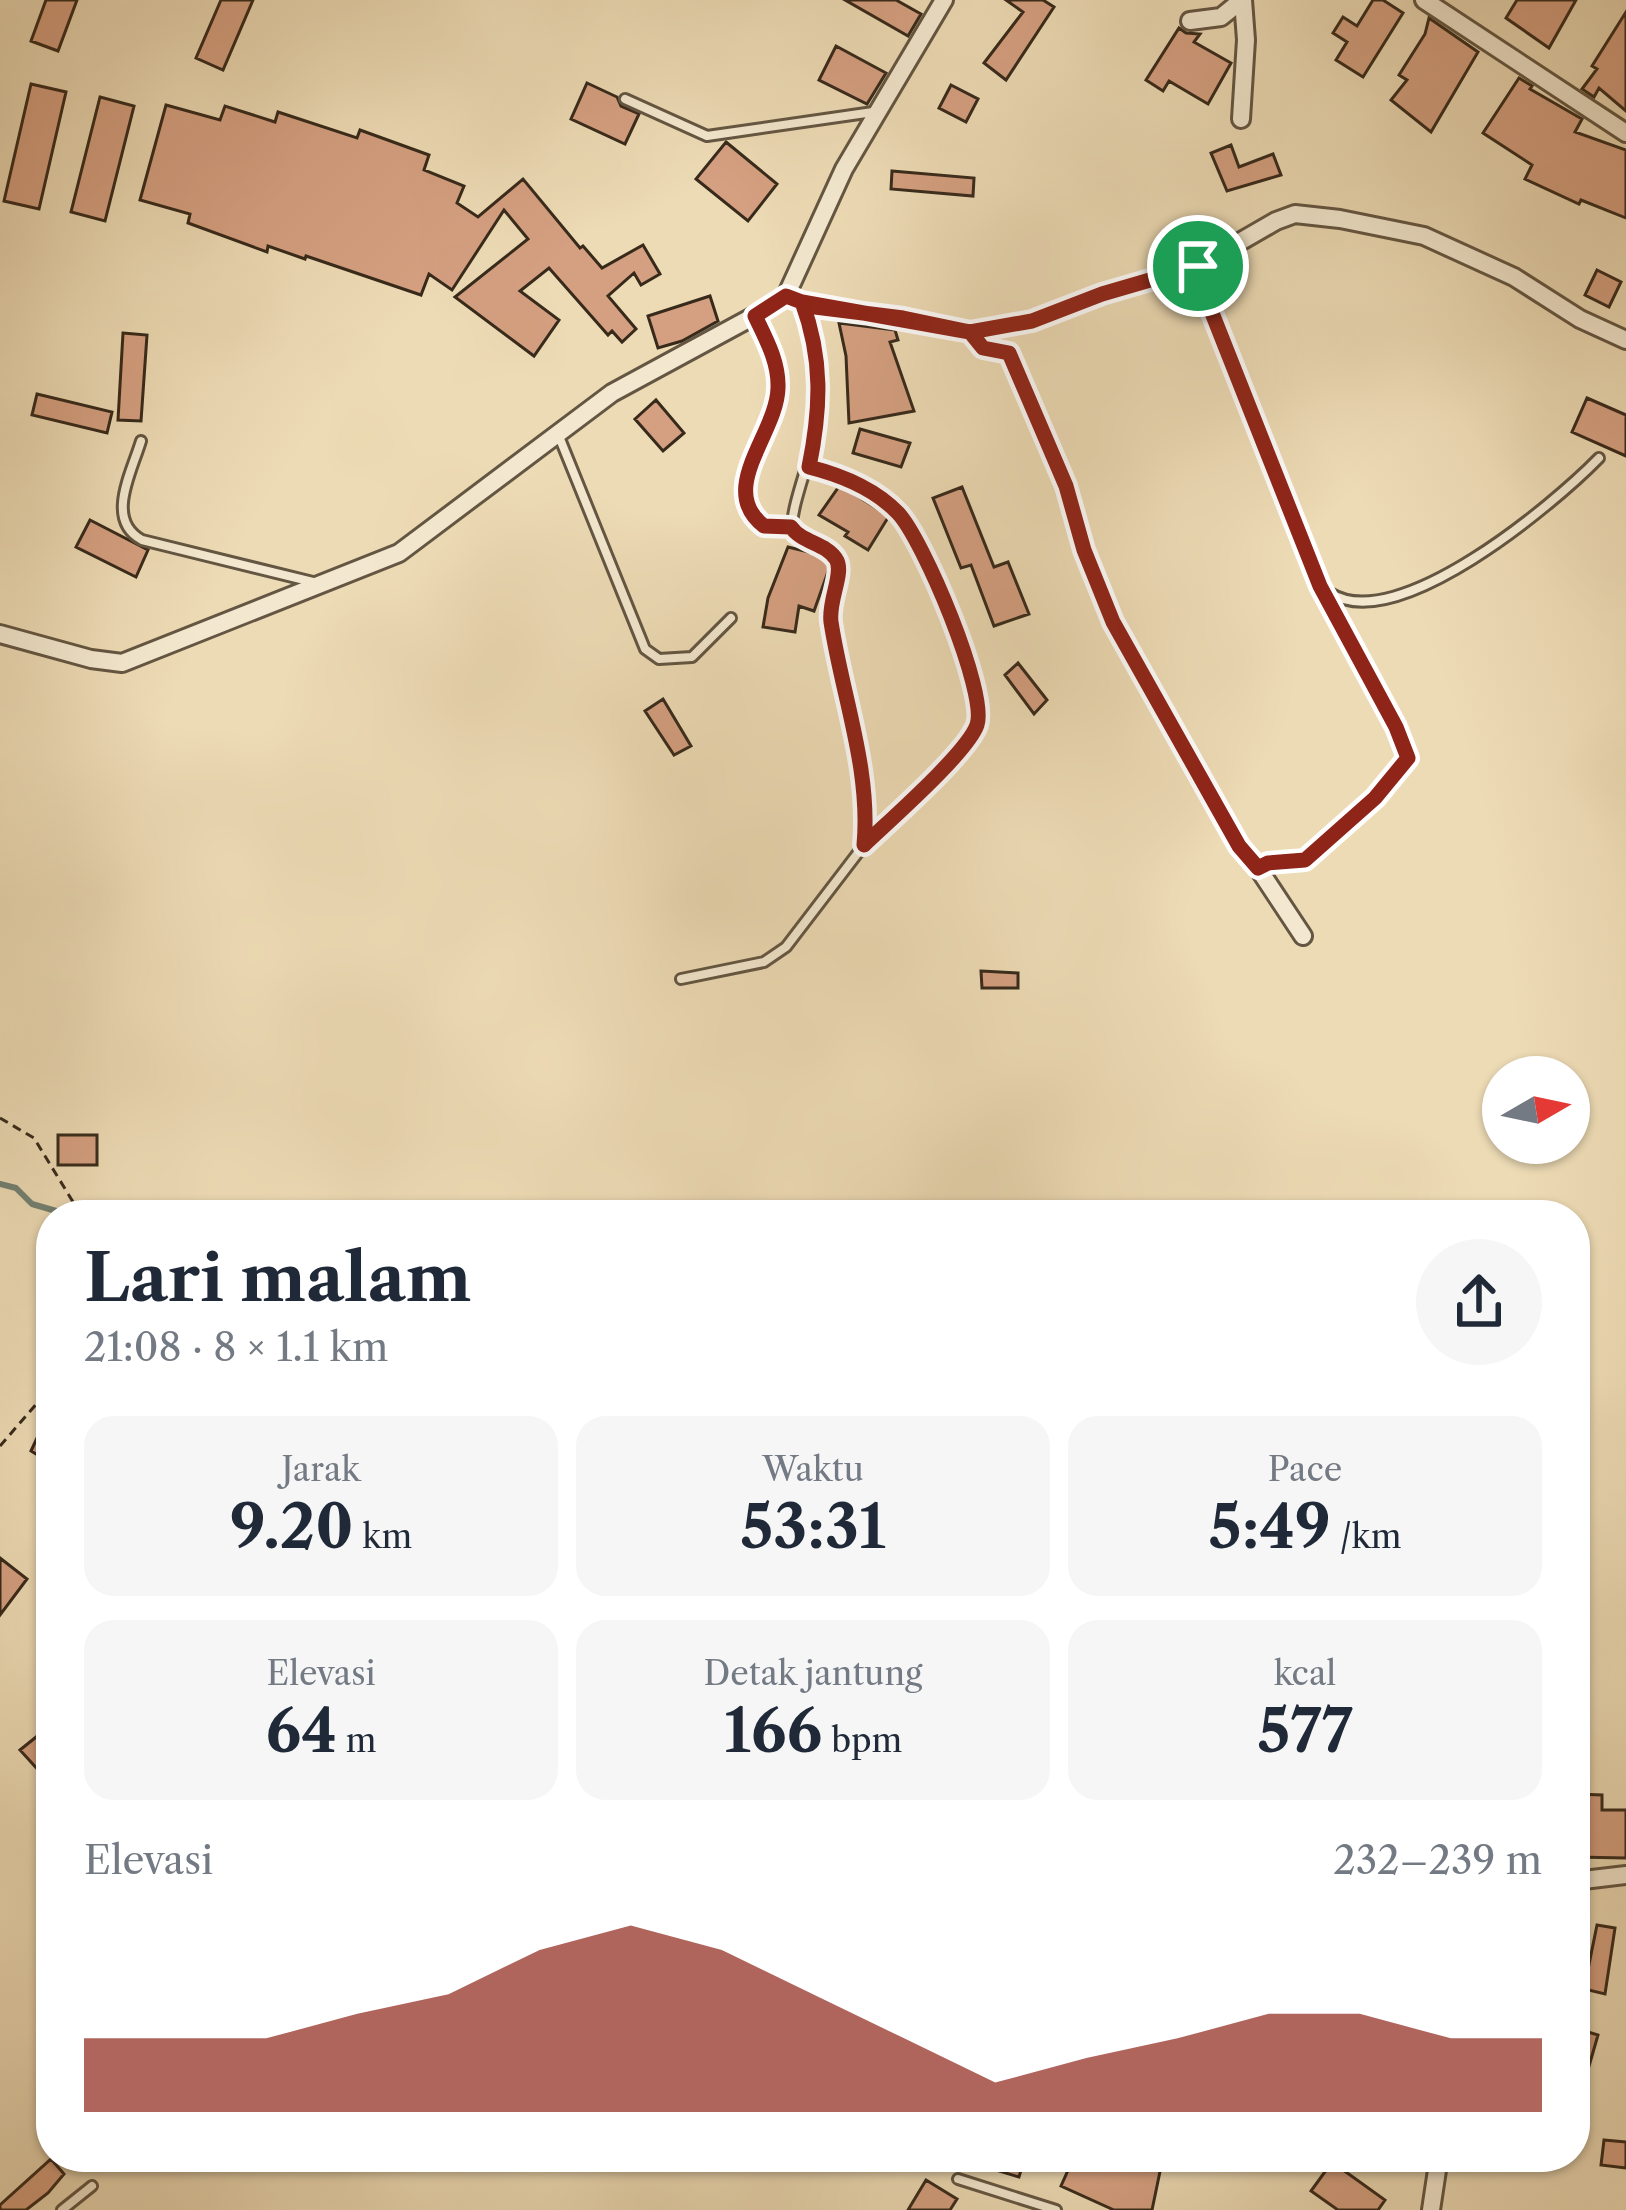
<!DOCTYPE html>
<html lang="id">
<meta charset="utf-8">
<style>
body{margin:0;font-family:"Libre Caslon Text",serif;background:#f6f6f7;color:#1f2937;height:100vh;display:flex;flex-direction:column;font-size:45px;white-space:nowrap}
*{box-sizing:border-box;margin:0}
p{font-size:39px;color:#747a83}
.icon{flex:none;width:66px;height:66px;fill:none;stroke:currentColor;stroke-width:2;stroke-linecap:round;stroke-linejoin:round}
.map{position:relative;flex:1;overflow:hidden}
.sheet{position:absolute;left:36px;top:1200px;width:1554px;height:972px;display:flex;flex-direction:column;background:#fff;border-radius:48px;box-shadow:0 3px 9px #0004}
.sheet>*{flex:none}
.needle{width:78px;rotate:81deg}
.fabs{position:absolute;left:1482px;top:1056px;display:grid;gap:24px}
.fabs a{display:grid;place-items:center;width:108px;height:108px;border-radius:50%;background:#fff;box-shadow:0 3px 9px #0004;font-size:60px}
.pin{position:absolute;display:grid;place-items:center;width:102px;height:102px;color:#fff;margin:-51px;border:6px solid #fff;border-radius:50%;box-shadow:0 3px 12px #0007}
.round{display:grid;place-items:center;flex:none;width:126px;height:126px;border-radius:63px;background:#f6f6f7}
.head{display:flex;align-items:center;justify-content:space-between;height:204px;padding:0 48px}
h1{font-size:66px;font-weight:800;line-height:90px}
.stats{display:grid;grid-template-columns:repeat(3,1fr);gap:18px;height:204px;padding:12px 48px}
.stats div{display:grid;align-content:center;border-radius:30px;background:#f6f6f7;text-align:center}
.stats b{font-size:60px;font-weight:800}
.stats small{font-size:33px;font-weight:400}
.stats p{font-size:33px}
.chart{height:336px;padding:24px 48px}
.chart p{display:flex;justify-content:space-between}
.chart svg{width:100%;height:216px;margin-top:12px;fill:#8f2418;opacity:.7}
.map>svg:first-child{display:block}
</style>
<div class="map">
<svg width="1626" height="2210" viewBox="0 0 1626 2210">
<rect width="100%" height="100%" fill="#eddbb5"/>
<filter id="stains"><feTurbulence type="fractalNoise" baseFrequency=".00167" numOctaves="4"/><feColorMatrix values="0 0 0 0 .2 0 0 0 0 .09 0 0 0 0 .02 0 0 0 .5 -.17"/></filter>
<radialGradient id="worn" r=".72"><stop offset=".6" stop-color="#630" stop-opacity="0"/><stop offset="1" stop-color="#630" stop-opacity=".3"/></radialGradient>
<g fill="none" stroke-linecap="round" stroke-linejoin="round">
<!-- stream -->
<path stroke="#728173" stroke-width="6" d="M0 1184 16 1188 32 1204 70 1215"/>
</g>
<!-- building -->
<path fill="#d5a081" stroke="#372a1b" stroke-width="3" d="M46 0H77L58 51 31 41Z
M221 0H253L223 70 196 58Z
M845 0H896L921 14 908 36Z
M1006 0H1043L1054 7 1006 80 984 63 1023 12Z
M1373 0H1383L1403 13 1363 77 1336 60 1347 42 1333 33 1343 17 1357 26Z
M1517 0H1576L1549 48 1506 18Z
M1626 12V111L1599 88 1594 97 1582 89 1597 69 1592 66Z
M1429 18 1478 52 1431 132 1391 100 1407 80 1399 75 1425 34Z
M1179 28 1186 33 1200 34 1194 42 1231 63 1208 104 1169 81 1163 91 1146 80Z
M836 46 886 73 867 104 819 80Z
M1519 78 1532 86 1530 89 1582 119 1575 132 1626 150V218L1581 200 1579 204 1525 179 1532 165 1483 133Z
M587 83 617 97 621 106 639 114 625 144 571 119Z
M31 84 66 92 39 209 4 201Z
M951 85 978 99 966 122 939 108Z
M100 97 134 106 105 221 71 212Z
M166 105 220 120 225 106 275 122 278 112 357 138 360 130 429 155 424 170 464 186 457 203 478 217 523 179 580 248 583 246 602 268 643 245 660 274 641 285 634 273 608 296 636 329 622 342 612 331 608 335 549 268 520 291 559 320 534 356 455 297 528 239 504 210 452 290 429 274 421 295 306 256 305 259 268 246 267 252 188 223 190 214 140 200Z
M726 142 777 184 748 221 696 179Z
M1231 145 1239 167 1273 154 1281 175 1227 191 1211 153Z
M892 171 974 178 973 196 891 189Z
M1597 270 1621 282 1609 307 1585 295Z
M710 296 718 321 682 341 658 348 648 316Z
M839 323 895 330 898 340 890 342 914 411 849 423 846 356Z
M123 333 147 335 141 421 118 420Z
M37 394 112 412 107 433 32 415Z
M1587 398 1626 415V456L1572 432Z
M656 400 684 433 663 451 635 419Z
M860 429 910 443 901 467 853 453Z
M840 485 889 516 868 550 845 536 848 532 819 515Z
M962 487 994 567 1008 562 1029 614 994 626 971 565 961 568 933 498Z
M90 520 148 550 136 577 76 547Z
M788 547 817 554 830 566 814 611 799 606 795 632 763 627 768 598Z
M1018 663 1047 700 1034 714 1005 675Z
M663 699 691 746 674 755 645 711Z
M981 971 1018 973V988H982Z
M58 1135H97V1165H58Z
M51 1408V1463L31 1451Z
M0 1558 27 1579 0 1615Z
M51 1725V1784L20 1750Z
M1575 1794 1602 1795V1810H1626V1858L1575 1857Z
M1597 1925 1615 1928 1605 1994 1584 1989Z
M1575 2028 1598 2035 1587 2073 1575 2069Z
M1604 2140 1626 2142V2168L1601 2165Z
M966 2157H1025L1019 2177 966 2161Z
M1074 2157H1163L1152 2210H1114L1061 2186Z
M51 2159 64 2174 48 2193 26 2210H0V2205Z
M1332 2162 1385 2200 1378 2210H1338L1311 2191Z
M926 2180 957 2199 950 2210H908Z"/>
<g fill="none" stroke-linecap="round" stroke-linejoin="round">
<defs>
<path id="lane" d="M625 99 707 136 873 112
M755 316C766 339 779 362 778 388 777 434 716 489 764 526L791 527
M558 434 645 649 659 659 692 657 731 618
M141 441C131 474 105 520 142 540L317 583
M809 467C841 475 874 488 898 513 923 539 988 692 977 724 967 752 889 821 864 844
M1330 593C1397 636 1553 505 1599 458
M681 979 764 962 786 947 864 845 865 815 857 751 830 619V600L839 576V563L828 551 793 532C787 515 814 450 818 424 824 381 817 344 802 304
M958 2179 1056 2210
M62 2210 92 2186"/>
<path id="street" d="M1424 0 1626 133
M1190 21 1221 17 1242 0
M1241 119 1246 40 1243 0
M786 296 815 307 903 318 970 332 1032 321 1102 294 1198 266 1276 221 1295 214 1340 219 1424 236 1514 277 1580 319 1626 340
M970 332 983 348 1009 353 1066 486 1084 550 1113 622 1239 846 1258 868 1268 863 1305 860 1375 798 1408 758 1396 727 1320 586 1197 275 1198 266
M0 634 91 659 122 663 399 553 612 393 767 309 786 296 844 169 944 0
M1258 868 1303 936
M1575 1881 1626 1875
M1431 2210 1439 2157"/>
</defs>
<!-- lane casing -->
<use href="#lane" stroke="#645642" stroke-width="14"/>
<!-- street casing -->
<use href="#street" stroke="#645642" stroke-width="22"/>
<!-- path -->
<path stroke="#372a1b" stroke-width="3" stroke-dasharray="9 6" stroke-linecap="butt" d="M0 1118 34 1138 81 1215
M0 1446 51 1387"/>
<!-- lane -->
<use href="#lane" stroke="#f3e8cf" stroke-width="8"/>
<!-- street -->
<use href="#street" stroke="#f3e8cf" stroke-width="16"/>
</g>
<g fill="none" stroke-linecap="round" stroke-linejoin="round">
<defs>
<path id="route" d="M1198 266 1102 294 1032 321 970 332 903 318 815 307 786 296 755 316C766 339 779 362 778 388 777 434 716 489 764 526L791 527C802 543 826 543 836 559 845 572 828 600 831 622 842 695 871 769 864 845 889 821 967 753 977 725 988 693 923 539 898 513 874 488 841 475 809 467 821 408 823 359 802 302L970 332 983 348 1009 353 1066 486 1084 550 1113 622 1239 846 1258 868 1268 863 1305 860 1375 798 1408 758 1396 727 1320 586 1197 275 1198 266"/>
</defs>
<!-- route casing -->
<use href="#route" stroke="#fff" stroke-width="24"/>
<!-- route -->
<use href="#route" stroke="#8f2418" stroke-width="15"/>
</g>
<rect width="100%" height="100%" filter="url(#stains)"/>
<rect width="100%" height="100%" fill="url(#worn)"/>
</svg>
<div class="fabs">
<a><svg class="needle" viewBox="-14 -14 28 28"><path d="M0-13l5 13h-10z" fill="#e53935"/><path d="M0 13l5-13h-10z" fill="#747a83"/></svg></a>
</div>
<div class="pin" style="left:1198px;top:266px;background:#1e9e55"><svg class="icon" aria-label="arrive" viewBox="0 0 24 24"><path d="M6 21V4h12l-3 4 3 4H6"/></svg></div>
<section class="sheet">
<div class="head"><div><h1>Lari malam</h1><p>21:08 · 8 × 1.1 km</p></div><a class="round"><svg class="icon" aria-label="share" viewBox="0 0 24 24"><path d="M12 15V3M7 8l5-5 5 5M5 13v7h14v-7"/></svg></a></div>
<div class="stats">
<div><p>Jarak</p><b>9.20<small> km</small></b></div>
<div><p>Waktu</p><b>53:31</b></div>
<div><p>Pace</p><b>5:49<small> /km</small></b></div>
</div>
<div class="stats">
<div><p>Elevasi</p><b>64<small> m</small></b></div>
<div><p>Detak jantung</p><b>166<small> bpm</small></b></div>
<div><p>kcal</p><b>577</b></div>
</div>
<div class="chart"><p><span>Elevasi</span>232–239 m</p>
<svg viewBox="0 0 160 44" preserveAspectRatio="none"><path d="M0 44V29L10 29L20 29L30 24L40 20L50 11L60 6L70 11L80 20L90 29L100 38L110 33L120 29L130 24L140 24L150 29L160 29V44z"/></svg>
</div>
</section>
</div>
